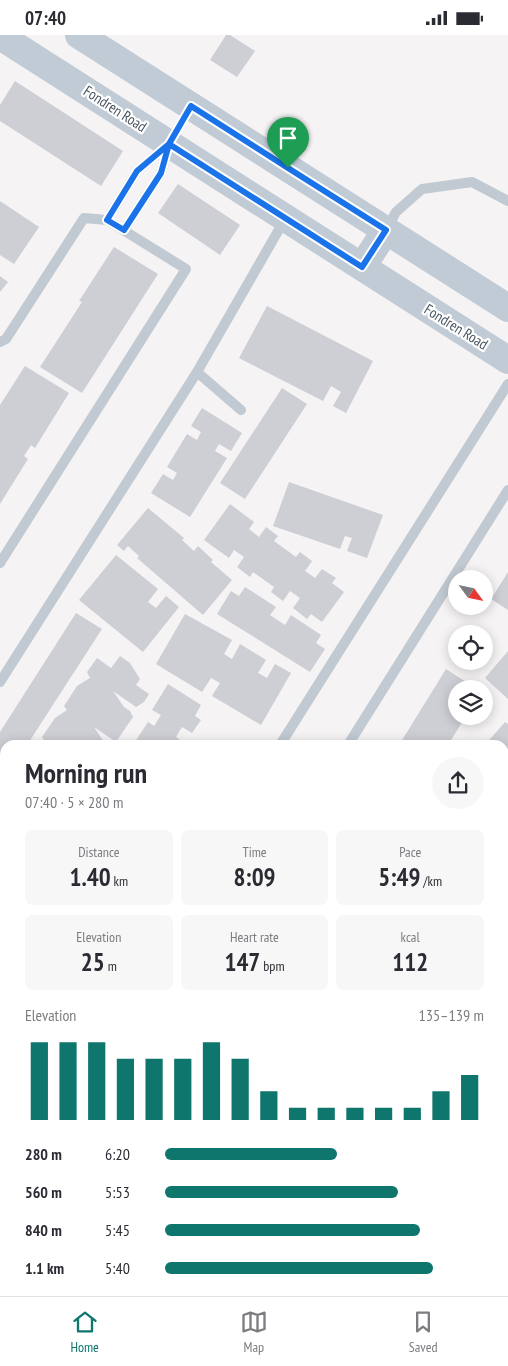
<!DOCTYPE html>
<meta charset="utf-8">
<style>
body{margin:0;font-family:"PT Sans Narrow",sans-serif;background:#f7f7f7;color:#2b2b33;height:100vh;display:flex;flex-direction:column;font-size:19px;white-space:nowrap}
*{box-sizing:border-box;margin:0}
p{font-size:16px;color:#7c7c81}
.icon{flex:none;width:28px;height:28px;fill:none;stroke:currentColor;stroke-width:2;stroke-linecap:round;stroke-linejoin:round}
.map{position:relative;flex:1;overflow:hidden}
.side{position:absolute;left:0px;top:705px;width:509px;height:556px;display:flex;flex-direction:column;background:#fff;border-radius:15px 15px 0 0;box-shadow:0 2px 12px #0003}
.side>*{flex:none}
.needle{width:32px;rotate:123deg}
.tools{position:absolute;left:448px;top:535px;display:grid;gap:10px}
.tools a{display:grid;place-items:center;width:45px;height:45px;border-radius:50%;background:#fff;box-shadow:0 2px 12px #0003;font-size:25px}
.pin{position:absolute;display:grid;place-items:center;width:42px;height:42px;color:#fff;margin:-51px -21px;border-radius:50% 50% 50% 0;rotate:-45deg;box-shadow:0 0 5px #0007}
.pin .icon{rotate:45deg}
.round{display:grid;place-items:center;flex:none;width:52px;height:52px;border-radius:26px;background:#f7f7f7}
.overview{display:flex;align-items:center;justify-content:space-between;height:85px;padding:0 25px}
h1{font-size:28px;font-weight:700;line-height:38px}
.stats{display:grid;grid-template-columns:repeat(3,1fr);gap:8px;height:85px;padding:5px 25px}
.stats div{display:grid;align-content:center;border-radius:8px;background:#f7f7f7;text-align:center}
.stats b{font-size:25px;font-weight:700}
.stats small{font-size:14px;font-weight:400}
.stats p{font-size:14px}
.chart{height:140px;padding:10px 25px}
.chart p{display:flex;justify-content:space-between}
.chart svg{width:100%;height:90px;margin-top:5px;stroke:#0f766e;stroke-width:6}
ul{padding:0 25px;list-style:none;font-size:16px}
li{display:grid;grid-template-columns:80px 60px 1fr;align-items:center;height:38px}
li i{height:12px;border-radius:6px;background:#0f766e}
.status{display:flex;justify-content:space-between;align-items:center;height:35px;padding:0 25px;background:#fff;direction:ltr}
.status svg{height:14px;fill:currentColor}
.tabs{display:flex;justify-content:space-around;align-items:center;height:70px;border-top:1px solid #e1e1e2;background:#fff;font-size:14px;color:#7c7c81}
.tabs a{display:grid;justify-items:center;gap:2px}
.tabs .selected{color:#0f766e}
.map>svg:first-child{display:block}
</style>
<div class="status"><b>07:40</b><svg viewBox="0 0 49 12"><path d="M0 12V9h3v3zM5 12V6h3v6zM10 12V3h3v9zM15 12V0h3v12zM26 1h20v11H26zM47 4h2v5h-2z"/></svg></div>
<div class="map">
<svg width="508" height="1261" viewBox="0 0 508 1261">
<rect width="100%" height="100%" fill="#f5f3f3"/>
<!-- green -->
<path fill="#c3f1d5" d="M0 792 5 795V983L0 980Z
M504 1112 508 1115V1261H443L436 1256H504Z"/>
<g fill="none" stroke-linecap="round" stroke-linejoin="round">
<!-- stream -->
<path stroke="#90daee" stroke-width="5.5" d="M0 881 5 884
M504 1203 508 1206"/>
</g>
<!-- building -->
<path fill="#cdcfd5" d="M226 0H230L255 16 237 42 210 25Z
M15 46 123 116 101 151 0 86V70Z
M178 149 240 190 220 220 158 178Z
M0 166 39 192 14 229 0 220Z
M114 212 158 239 82 358 40 332 82 267 79 266Z
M0 241 8 247 0 257Z
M267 271 373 326 346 378 333 371 341 357 331 351 323 366 239 323Z
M25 331 69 358 35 413 31 410 24 421 28 424 0 469V370Z
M282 353 307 369 245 464 220 448Z
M202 373 242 398 231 416 219 409 215 416 227 423 190 482 151 458 163 439 173 445 177 438 167 432 187 399 197 405 201 397 191 391Z
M289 447 383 480 367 523 347 516 352 503 345 501 340 514 273 491Z
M230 469 254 487 249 494 259 502 266 492 278 501 274 506 296 522 300 517 312 526 305 536 315 543 322 534 336 543 332 548 344 557 322 587 311 579 307 584 293 573 300 563 290 556 283 566 271 557 274 552 253 537 250 542 237 532 244 522 234 515 229 523 204 505Z
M148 473 184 503 182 505 194 516 198 511 213 525 211 527 232 545 203 580 137 523 139 521 128 511 124 516 117 510Z
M116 520 158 554 148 567 156 573 166 561 179 572 143 617 79 565Z
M508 537V575L491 564Z
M245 552 276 572 270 580 285 590 291 580 321 600 316 608 325 614 310 637 217 579 231 556 239 561Z
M76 578 102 594 27 710H5V734L0 731V697Z
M185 579 232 605 224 619 232 624 240 609 266 625 258 638 267 643 275 629 291 638 261 690 212 661 220 648 211 643 202 657 156 629Z
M508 616V664L485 643Z
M120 621 130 628 140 644 136 650 149 659 144 667 136 672 113 656 124 672 130 676 133 682 116 707 94 692 106 710H47L42 702 55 683 67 675 64 671 77 651 90 643 87 637 97 623 111 633Z
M446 634 477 654H456V681H466L448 710H399Z
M168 649 201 670 195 681 201 685 192 698 182 692 176 702 184 708 183 710H133L148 687 154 691 161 680 152 675Z
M505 687 508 689V745L504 749V710H485Z
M508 819V860L504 858V828Z
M508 902V1020L504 1031V913Z
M0 1030 5 1033 4 1070 0 1067Z"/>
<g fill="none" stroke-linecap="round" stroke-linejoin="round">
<!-- service -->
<path stroke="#c1cad2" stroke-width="10" d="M107 185 137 136 168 110
M124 195 161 138 169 110
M386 195 396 177 422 154 472 147 508 166
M0 307 6 304 84 183 107 185 186 234 0 528
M197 337 241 375
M0 647 197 337 285 184
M280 710 508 349
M348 710 508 455
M0 752 5 755
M0 1018 5 1021
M504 1072 508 1075"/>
<!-- minor -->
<path stroke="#c1cad2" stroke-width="19" d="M0 1220 5 1212
M266 1256 274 1261
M193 1261 197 1256"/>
<!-- secondary -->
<path stroke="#c1cbd6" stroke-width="28" d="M79 0 508 273
M0 1 508 325
M362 232 386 195"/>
</g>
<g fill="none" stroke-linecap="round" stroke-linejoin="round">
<defs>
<path id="route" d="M288 133 191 71 169 109 137 136 107 185 124 195 161 138 169 109 362 232 386 195 288 133"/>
</defs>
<!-- route casing -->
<use href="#route" stroke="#fff" stroke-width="10"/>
<!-- route -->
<use href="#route" stroke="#1a73e8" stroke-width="6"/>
</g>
<g text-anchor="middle" stroke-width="4.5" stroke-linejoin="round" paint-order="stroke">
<!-- street labels -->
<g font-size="15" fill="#4a5661" stroke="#fff">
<text transform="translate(115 74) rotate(33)" y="5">Fondren Road</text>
<text transform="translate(456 292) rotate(32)" y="5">Fondren Road</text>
</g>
</g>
</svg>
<div class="tools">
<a><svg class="needle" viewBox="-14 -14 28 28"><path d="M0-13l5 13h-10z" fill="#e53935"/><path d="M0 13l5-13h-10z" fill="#7c7c81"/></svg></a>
<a><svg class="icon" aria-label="locate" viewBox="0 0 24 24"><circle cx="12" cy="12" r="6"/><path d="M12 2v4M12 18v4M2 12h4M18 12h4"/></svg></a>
<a><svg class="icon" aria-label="layers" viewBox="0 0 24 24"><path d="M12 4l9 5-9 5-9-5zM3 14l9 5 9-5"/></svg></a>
</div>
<div class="pin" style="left:288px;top:133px;background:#1e9e55"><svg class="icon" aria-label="arrive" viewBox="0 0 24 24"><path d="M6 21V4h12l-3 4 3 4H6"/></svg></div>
<section class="side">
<div class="overview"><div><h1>Morning run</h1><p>07:40 · 5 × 280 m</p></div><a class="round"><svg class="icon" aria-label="share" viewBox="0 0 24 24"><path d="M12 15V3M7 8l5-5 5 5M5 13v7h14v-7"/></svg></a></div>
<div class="stats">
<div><p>Distance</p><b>1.40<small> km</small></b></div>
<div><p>Time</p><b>8:09</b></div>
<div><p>Pace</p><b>5:49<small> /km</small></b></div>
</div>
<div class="stats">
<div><p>Elevation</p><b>25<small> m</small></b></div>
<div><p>Heart rate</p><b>147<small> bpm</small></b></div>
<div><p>kcal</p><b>112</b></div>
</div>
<div class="chart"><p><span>Elevation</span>135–139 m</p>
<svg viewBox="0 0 160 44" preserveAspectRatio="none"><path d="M5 44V6M15 44V6M25 44V6M35 44V14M45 44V14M55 44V14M65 44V6M75 44V14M85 44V30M95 44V38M105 44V38M115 44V38M125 44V38M135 44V38M145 44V30M155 44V22"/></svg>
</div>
<ul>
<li><b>280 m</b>6:20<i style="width:54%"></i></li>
<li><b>560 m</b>5:53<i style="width:73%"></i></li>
<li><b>840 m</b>5:45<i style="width:80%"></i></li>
<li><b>1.1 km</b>5:40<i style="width:84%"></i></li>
</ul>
</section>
</div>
<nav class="tabs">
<a class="selected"><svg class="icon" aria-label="home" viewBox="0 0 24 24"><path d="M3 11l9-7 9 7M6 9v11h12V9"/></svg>Home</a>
<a><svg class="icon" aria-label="map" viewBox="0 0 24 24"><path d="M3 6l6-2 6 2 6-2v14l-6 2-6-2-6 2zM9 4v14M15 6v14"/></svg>Map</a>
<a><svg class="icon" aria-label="saved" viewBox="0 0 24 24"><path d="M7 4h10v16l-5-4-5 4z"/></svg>Saved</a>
</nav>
